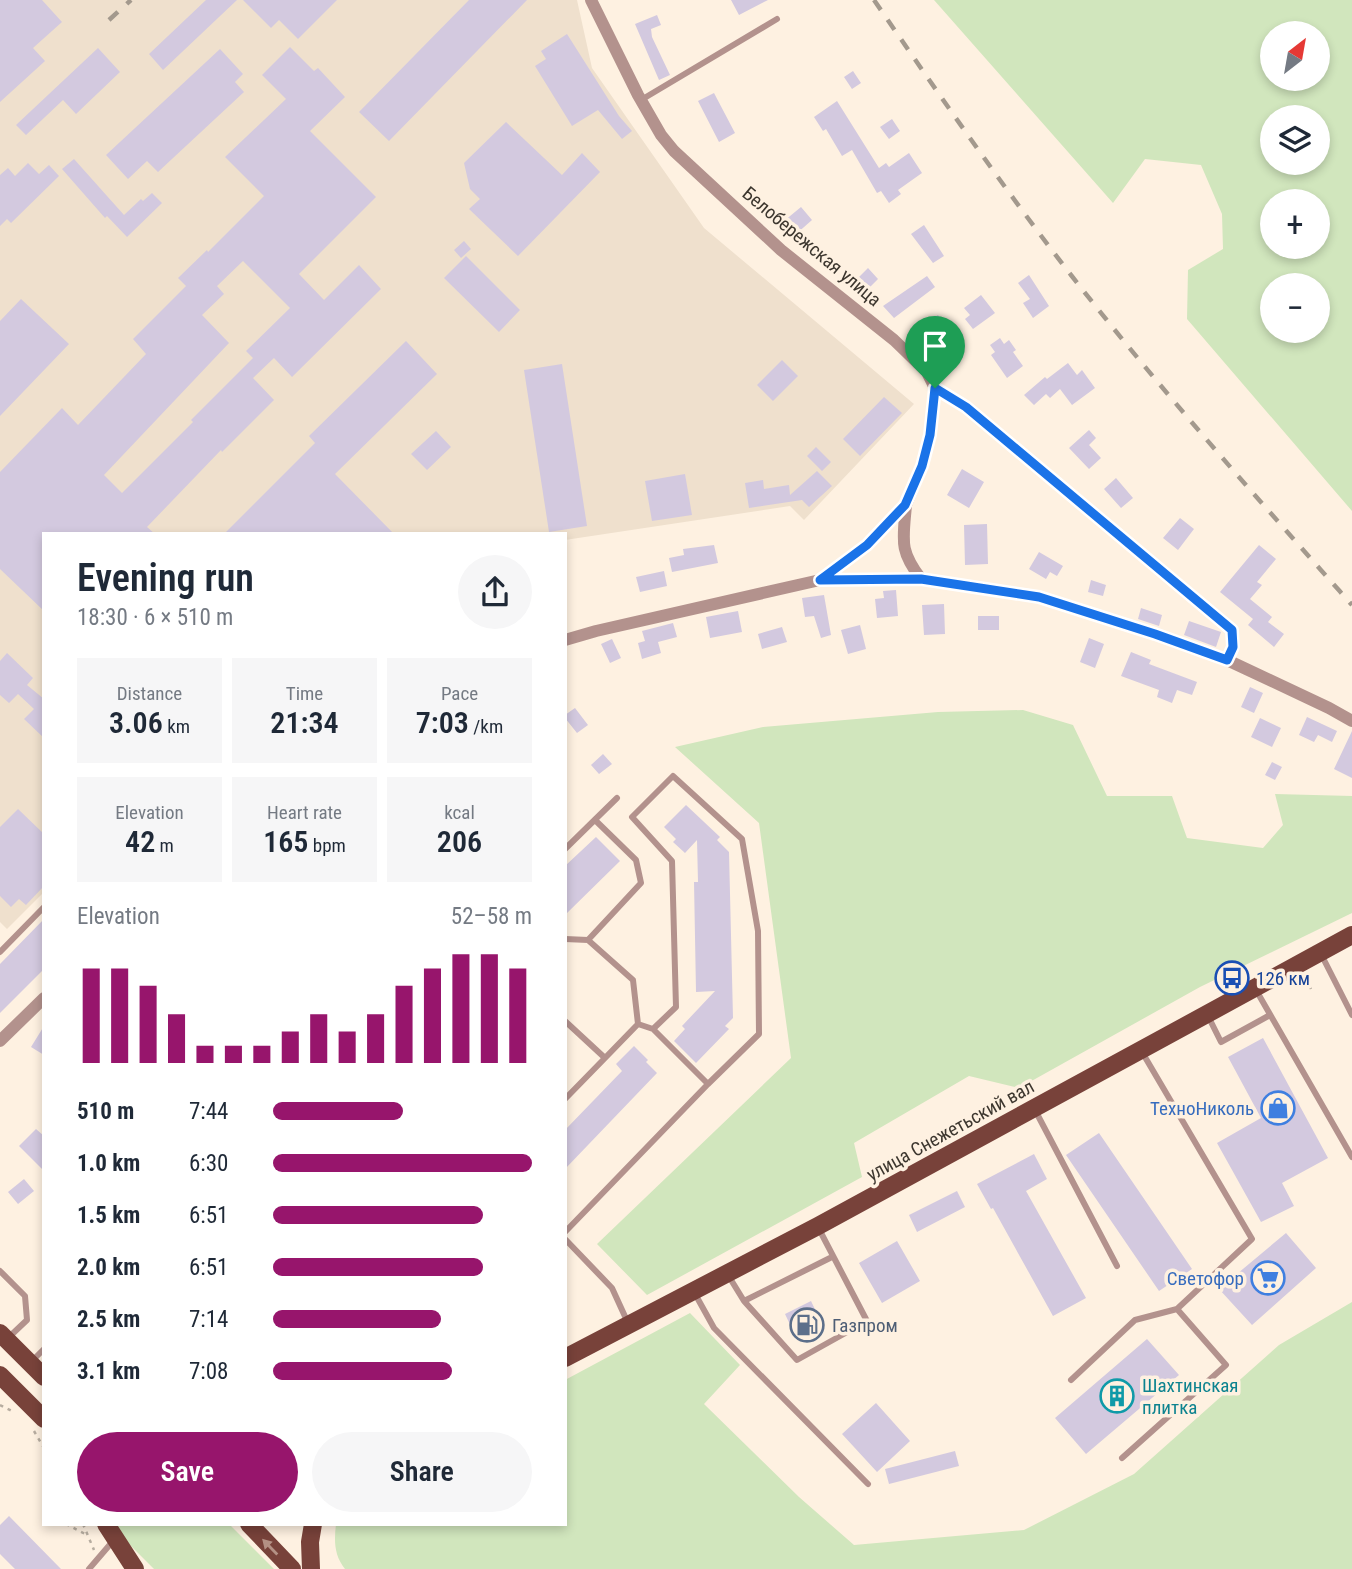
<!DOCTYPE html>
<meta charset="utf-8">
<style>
body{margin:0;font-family:"Roboto Condensed",sans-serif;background:#f6f6f7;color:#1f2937;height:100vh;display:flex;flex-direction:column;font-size:26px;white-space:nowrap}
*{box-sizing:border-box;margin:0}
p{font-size:23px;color:#747a83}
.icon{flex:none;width:38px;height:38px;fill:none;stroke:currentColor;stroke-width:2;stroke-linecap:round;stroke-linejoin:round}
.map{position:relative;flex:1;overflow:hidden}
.panel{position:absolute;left:42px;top:532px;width:525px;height:994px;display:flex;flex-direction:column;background:#fff;border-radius:0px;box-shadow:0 4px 10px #0003}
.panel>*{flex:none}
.needle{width:46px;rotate:31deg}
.tools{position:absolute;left:1260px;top:21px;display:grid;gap:14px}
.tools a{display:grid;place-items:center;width:70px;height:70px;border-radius:50%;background:#fff;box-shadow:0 4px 10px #0003;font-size:35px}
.pin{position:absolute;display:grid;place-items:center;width:60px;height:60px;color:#fff;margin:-72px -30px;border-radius:50% 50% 50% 0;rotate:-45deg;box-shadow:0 0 7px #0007}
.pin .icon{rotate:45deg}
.round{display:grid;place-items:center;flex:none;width:74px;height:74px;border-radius:37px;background:#f6f6f7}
.head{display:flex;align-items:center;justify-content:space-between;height:119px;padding:0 35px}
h1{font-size:38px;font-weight:600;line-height:52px}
.stats{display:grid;grid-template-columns:repeat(3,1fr);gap:10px;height:119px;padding:7px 35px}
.stats div{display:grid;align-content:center;border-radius:0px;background:#f6f6f7;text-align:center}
.stats b{font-size:30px;font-weight:600}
.stats small{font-size:19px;font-weight:400}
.stats p{font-size:19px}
.chart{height:196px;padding:14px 35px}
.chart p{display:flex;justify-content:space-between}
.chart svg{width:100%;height:126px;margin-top:7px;stroke:#97156c;stroke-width:6}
.cta{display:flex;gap:14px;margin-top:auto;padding:14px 35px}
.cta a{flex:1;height:80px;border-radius:42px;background:#97156c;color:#fff;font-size:28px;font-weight:600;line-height:80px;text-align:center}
.cta a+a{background:#f6f6f7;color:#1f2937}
ul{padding:0 35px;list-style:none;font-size:23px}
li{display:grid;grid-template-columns:112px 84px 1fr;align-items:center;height:52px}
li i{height:18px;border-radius:9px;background:#97156c}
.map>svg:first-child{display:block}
</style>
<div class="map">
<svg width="1352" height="1569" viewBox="0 0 1352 1569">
<rect width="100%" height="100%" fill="#fef1e1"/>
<!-- industrial -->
<path fill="#efe0cd" d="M0 0H577L592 68 704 228 914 404 804 520 790 506 565 540V534H44V892L7 929 0 922Z"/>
<!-- green -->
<path fill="#d1e6bd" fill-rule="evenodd" d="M934 0H1352V511L1187 319 1188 270 1223 249 1222 214 1201 165 1145 159 1113 203ZM1272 33H1318V79H1272ZM1272 117H1318V163H1272ZM1318 201V247H1272V201ZM1272 285H1318V331H1272Z
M1023 710 1073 725 1107 796H1172L1187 838 1263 848 1283 825 1275 794 1352 796V913L1200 987 1019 1088 969 1076 854 1143 862 1177 647 1295 597 1244 791 1058 759 823 675 747 763 727 938 712Z
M1352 1302V1569H345C334 1555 334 1541 336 1524H565V1380L690 1313 740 1365 704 1404 799 1497 854 1545 1024 1530 1134 1474 1279 1345Z
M114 1524H229L274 1569H154L123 1538Z"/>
<!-- building -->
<path fill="#d3c9df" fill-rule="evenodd" d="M0 0H42L62 22 33 48 45 61 0 102Z
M206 0H237L163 70 149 54Z
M243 0H337L298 39 279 20 271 28Z
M469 0H527L389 141 359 112Z
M731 0H768L739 15Z
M657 15 661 25 651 29 652 37 670 75 659 80 635 24Z
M567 34 619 116 632 131 622 139 598 110 572 126 535 66 546 59 541 51Z
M290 47 314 71 318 68 345 97 310 131 376 197 299 274 324 300 359 265 381 289 292 377 274 358 253 378 274 400 222 452 221 450 147 527 155 534H44V611L0 569V472L62 408 78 425 146 354 133 339 186 286 178 278 207 250 208 252 264 196 225 157 286 99 262 75ZM243 261 290 308 246 351 253 358 191 420 193 422 122 493 104 475 229 343 202 315 224 294 217 286Z
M98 48 120 72 76 114 63 100 26 135 16 125Z
M220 49 243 74 235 82 244 92 158 172 147 161 128 179 106 155Z
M853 71 861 83 852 89 844 77Z
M714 93 735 133 719 142 698 101Z
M837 101 879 168 886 163 889 167 909 153 922 173 898 190 901 194 889 203 881 191 877 193 852 150 842 156 826 129 823 131 814 117Z
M892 119 900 131 889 139 880 127Z
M506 122 562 175 582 153 600 172 518 256 469 209 480 199 470 189 464 163Z
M74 159 124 215 141 199 143 201 152 193 162 203 127 237 107 216 105 218 62 169Z
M28 163 39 174 49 165 59 176 11 223 7 219 0 226V175L8 168 15 176Z
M801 207 812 220 795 235 784 221Z
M924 225 944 256 933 263 911 234Z
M464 241 471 249 461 258 454 250Z
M466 256 520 310 499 332 444 278Z
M868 268 878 279 869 288 859 277Z
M1029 275 1049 306 1033 318 1023 303 1030 299 1018 283Z
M927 276 935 287 894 318 883 306Z
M981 295 995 313 973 329 965 319 970 315 964 308Z
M21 299 69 344 0 416V321Z
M938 315 948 330 925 347 914 332Z
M1000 338 1004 344 1009 340 1016 350 1013 352 1023 366 1007 378 991 355 995 352 990 345Z
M406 341 437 374 335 474 394 534H224L315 443 309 436Z
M782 360 798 376 773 401 757 385Z
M1068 363 1077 375 1082 370 1095 388 1072 405 1060 389 1050 398 1046 394 1034 405 1024 395 1045 377 1047 379Z
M562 364 587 526 549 532 524 370Z
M884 397 902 413 860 456 843 439Z
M1089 430 1096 438 1089 445 1101 458 1089 469 1069 448Z
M436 431 451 447 427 470 411 454Z
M816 447 831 462 822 471 807 456Z
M962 469 984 482 969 508 947 495Z
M817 471 832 486 809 507 802 500 749 508 745 483 763 480 764 489 789 485 790 495Z
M685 474 692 515 652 521 645 481Z
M1116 478 1133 498 1121 508 1104 489Z
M1180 518 1194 529 1178 550 1163 538Z
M987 524 988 564 965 565 964 525Z
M714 545 718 563 672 572 669 558 684 555 683 549Z
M1259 545 1276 559 1257 582 1262 585 1250 599 1272 617 1268 622 1284 634 1274 647 1248 625 1253 619 1220 592Z
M1039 552 1063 566 1057 576 1050 572 1046 579 1029 569Z
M664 571 667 586 640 592 636 577Z
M1091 580 1106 585 1103 596 1088 592Z
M896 590 898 616 877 618 875 599 884 598 883 591Z
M824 595 831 635 821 638 814 616 805 617 802 598Z
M944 604 945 634 924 635 922 605Z
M1141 608 1162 615 1159 626 1138 619Z
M738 611 742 632 710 638 706 617Z
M978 616H999V630H978Z
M1189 621 1221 632 1216 647 1184 635Z
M673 623 677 637 658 642 661 653 642 659 638 643 645 641 642 631Z
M860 625 866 649 848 654 841 630Z
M782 627 787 642 762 649 758 634Z
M1089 638 1104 644 1095 668 1080 662Z
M612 639 621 658 610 663 601 644Z
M1131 652 1151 660 1149 664 1197 682 1192 695 1177 690 1172 703 1157 697 1159 690 1121 676Z
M7 653 33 678 27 685 44 699V738L24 719 34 709 18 694 9 703 0 695V661Z
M1250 687 1263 693 1254 713 1241 707Z
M575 708 588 725 577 733 565 718V715Z
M1307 717 1337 731 1332 742 1318 735 1314 742 1299 735Z
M1260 718 1281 728 1272 747 1251 737Z
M1352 731V778L1334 769Z
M603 754 612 764 599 774 591 765Z
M1272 762 1282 767 1275 780 1265 775Z
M686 805 720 837 717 840 729 852 733 1018 725 1026 729 1029 696 1063 674 1041 685 1029 682 1026 715 991 696 992 694 882H698L697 840 685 853 673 842 676 839 664 827Z
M18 809 44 834V886L26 905 19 899 11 907 0 896V827Z
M596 837 620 861 565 915V866Z
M44 919V969L0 1013V964Z
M44 1026V1055L31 1047Z
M1263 1038 1328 1158 1282 1183 1294 1206 1261 1222 1217 1143 1261 1118 1228 1057Z
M634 1046 648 1060 646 1062 657 1073 565 1169V1130L622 1071 616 1064Z
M36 1129 44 1136V1171L19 1146Z
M1099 1133 1192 1269 1159 1291 1066 1155Z
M1034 1154 1047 1179 1026 1191 1086 1298 1053 1316 993 1208 991 1209 977 1184Z
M24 1179 34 1191 18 1204 8 1192Z
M957 1191 965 1207 917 1232 909 1215Z
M1286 1233 1316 1268 1252 1325 1219 1289Z
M897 1241 920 1281 882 1303 859 1263Z
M811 1301 822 1324 796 1337 785 1314Z
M1147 1339 1179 1375 1086 1454 1055 1418Z
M876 1403 910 1441 877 1472 842 1434Z
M955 1451 959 1466 889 1484 885 1469Z
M9 1516 61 1569H15L0 1554V1525Z"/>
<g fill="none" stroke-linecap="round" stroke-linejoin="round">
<!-- path -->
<path stroke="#b7ada0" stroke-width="2.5" stroke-dasharray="3.5 5" stroke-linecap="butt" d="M1306 979 1311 989
M0 1405 12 1411
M34 1431 44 1448
M66 1524 87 1535
M83 1524 94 1550"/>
<!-- service -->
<path stroke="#b3928d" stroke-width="6" d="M641 100 777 19
M935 388 966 407 1232 630 1233 647 1227 660
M565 849 617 798
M565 939 588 940 633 980 638 1024
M588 940 641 883 636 860 595 820
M0 952 44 907
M1321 954 1352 1015
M1256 990 1352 1157
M1208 1016 1221 1042 1270 1015
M565 1021 605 1058 565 1099
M605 1058 638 1024 653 1029 676 1007 672 861 632 817 673 776 742 839 758 931 759 1034 708 1084 653 1029
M1035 1110 1117 1266
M565 1232 708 1084
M565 1239 612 1288 628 1323
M0 1271 25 1296 27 1320 8 1338
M728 1275 744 1301 797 1360 867 1321 819 1229
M694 1292 714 1328 868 1484
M744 1301 832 1257
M31 1362 44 1349
M1071 1380 1135 1320 1177 1309 1252 1239 1142 1052
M1122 1458 1226 1365 1177 1309
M89 1569 113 1541"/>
<!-- minor -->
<path stroke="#b3928d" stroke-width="12" d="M591 0 638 95 661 135 674 151 781 250 894 340 927 372 935 388 930 434 922 466 906 505 867 545 820 580
M906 505C903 541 899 550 921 579
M565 640 596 631 820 580 921 579 1039 597 1155 634 1227 660 1329 708 1352 721
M0 1041 44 998"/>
<!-- primary -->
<path stroke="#78423a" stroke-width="18" d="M0 1333 44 1377
M565 1358 818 1226 1352 935
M0 1375 44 1419
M106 1524 135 1569
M249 1524 292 1569
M311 1569 310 1542 313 1524"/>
<!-- rail -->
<path stroke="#a3998d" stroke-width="4.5" stroke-dasharray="12 12" stroke-linecap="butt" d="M874 0C938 93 1002 186 1071 275 1160 389 1256 497 1352 605
M109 20 131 0"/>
</g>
<!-- one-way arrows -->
<defs><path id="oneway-solid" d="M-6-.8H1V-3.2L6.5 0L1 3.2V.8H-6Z" transform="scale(1.75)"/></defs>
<use fill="#b49185" href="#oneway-solid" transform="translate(270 1547) rotate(-134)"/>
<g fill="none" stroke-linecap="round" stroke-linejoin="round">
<defs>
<path id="route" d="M935 388 966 407 1232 630 1233 647 1227 660 1155 634 1039 597 921 579 820 580 867 545 905 505 922 466 930 435Z"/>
</defs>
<!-- route casing -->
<use href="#route" stroke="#fff" stroke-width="14"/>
<!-- route -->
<use href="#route" stroke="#1a73e8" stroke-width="9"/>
</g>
<!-- icons -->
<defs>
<symbol id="bus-ring" viewBox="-11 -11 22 22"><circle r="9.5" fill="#fef1e1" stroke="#1a4fb4" stroke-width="1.5"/><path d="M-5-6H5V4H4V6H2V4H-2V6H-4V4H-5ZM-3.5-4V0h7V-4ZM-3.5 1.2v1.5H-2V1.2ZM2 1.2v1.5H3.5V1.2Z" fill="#1a4fb4"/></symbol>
<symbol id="shop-ring" viewBox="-11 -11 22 22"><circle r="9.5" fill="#fef1e1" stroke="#3f7fe0" stroke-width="1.5"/><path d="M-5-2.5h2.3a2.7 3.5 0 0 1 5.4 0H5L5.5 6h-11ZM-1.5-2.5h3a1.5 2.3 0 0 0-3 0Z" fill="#3f7fe0"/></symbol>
<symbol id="supermarket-ring" viewBox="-11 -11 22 22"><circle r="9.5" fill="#fef1e1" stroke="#3f7fe0" stroke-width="1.5"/><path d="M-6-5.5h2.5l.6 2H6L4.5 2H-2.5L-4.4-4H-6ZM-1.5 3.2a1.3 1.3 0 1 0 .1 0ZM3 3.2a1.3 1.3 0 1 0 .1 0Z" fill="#3f7fe0"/></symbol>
<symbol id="fuel-ring" viewBox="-11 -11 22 22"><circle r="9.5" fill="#fef1e1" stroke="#5c6f8a" stroke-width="1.5"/><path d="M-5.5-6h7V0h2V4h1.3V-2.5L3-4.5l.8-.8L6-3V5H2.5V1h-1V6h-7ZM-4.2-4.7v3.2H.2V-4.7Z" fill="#5c6f8a"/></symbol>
<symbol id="building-ring" viewBox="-11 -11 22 22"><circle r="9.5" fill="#fef1e1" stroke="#0f9aa8" stroke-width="1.5"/><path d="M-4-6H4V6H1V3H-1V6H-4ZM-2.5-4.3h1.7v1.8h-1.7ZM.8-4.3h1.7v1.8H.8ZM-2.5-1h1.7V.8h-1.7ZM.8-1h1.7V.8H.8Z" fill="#0f9aa8"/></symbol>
</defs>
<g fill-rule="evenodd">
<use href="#bus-ring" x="1213" y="959" width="38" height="38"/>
<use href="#shop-ring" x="1259" y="1089" width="38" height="38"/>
<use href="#supermarket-ring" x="1249" y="1259" width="38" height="38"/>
<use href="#fuel-ring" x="788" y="1306" width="38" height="38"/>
<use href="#building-ring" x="1098" y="1377" width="38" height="38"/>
</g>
<g text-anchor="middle" stroke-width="7" stroke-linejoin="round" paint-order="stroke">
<!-- street labels -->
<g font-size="19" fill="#3c362e" stroke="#fef1e1">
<text transform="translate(812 246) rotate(40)" y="7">Белобережская улица</text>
<text transform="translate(950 1130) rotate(-29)" y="7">улица Снежетьский вал</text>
</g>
<!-- transit labels -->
<g font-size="19" fill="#164399" stroke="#fef1e1" text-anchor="start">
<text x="1256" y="985">126 км</text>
</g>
<!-- shop labels -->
<g font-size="19" fill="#366cbe" stroke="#fef1e1" text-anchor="end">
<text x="1254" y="1115">ТехноНиколь</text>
<text x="1244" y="1285">Светофор</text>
</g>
<!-- service labels -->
<g font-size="19" fill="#4e5e75" stroke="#fef1e1" text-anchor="start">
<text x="832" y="1332">Газпром</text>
</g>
<!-- culture labels -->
<g font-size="19" fill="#0d838f" stroke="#fef1e1" text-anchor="start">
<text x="1142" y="1392">Шахтинская<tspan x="1142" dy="22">плитка</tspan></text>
</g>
</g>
</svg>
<div class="tools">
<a><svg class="needle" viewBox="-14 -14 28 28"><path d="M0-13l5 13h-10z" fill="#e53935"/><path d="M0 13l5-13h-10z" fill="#747a83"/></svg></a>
<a><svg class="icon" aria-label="layers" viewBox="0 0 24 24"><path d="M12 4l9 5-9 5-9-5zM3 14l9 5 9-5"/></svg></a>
<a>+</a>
<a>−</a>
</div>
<div class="pin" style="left:935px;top:388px;background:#1e9e55"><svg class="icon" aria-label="arrive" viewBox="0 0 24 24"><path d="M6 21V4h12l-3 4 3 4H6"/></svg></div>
<section class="panel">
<div class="head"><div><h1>Evening run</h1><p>18:30 · 6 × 510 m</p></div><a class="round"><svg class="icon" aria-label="share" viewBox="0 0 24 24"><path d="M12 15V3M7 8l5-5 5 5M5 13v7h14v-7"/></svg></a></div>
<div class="stats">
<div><p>Distance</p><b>3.06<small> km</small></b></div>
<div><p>Time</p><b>21:34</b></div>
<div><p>Pace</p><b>7:03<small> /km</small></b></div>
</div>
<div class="stats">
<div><p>Elevation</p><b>42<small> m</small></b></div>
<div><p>Heart rate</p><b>165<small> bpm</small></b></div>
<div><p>kcal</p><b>206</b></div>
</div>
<div class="chart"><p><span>Elevation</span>52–58 m</p>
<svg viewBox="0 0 160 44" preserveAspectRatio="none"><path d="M5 44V11M15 44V11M25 44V17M35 44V27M45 44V38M55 44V38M65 44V38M75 44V33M85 44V27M95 44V33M105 44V27M115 44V17M125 44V11M135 44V6M145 44V6M155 44V11"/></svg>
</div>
<ul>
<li><b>510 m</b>7:44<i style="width:50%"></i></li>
<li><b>1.0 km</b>6:30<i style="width:100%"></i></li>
<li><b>1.5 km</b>6:51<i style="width:81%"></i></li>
<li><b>2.0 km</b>6:51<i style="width:81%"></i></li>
<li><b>2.5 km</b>7:14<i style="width:65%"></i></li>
<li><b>3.1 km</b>7:08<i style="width:69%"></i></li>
</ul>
<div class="cta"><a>Save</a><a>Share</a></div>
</section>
</div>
